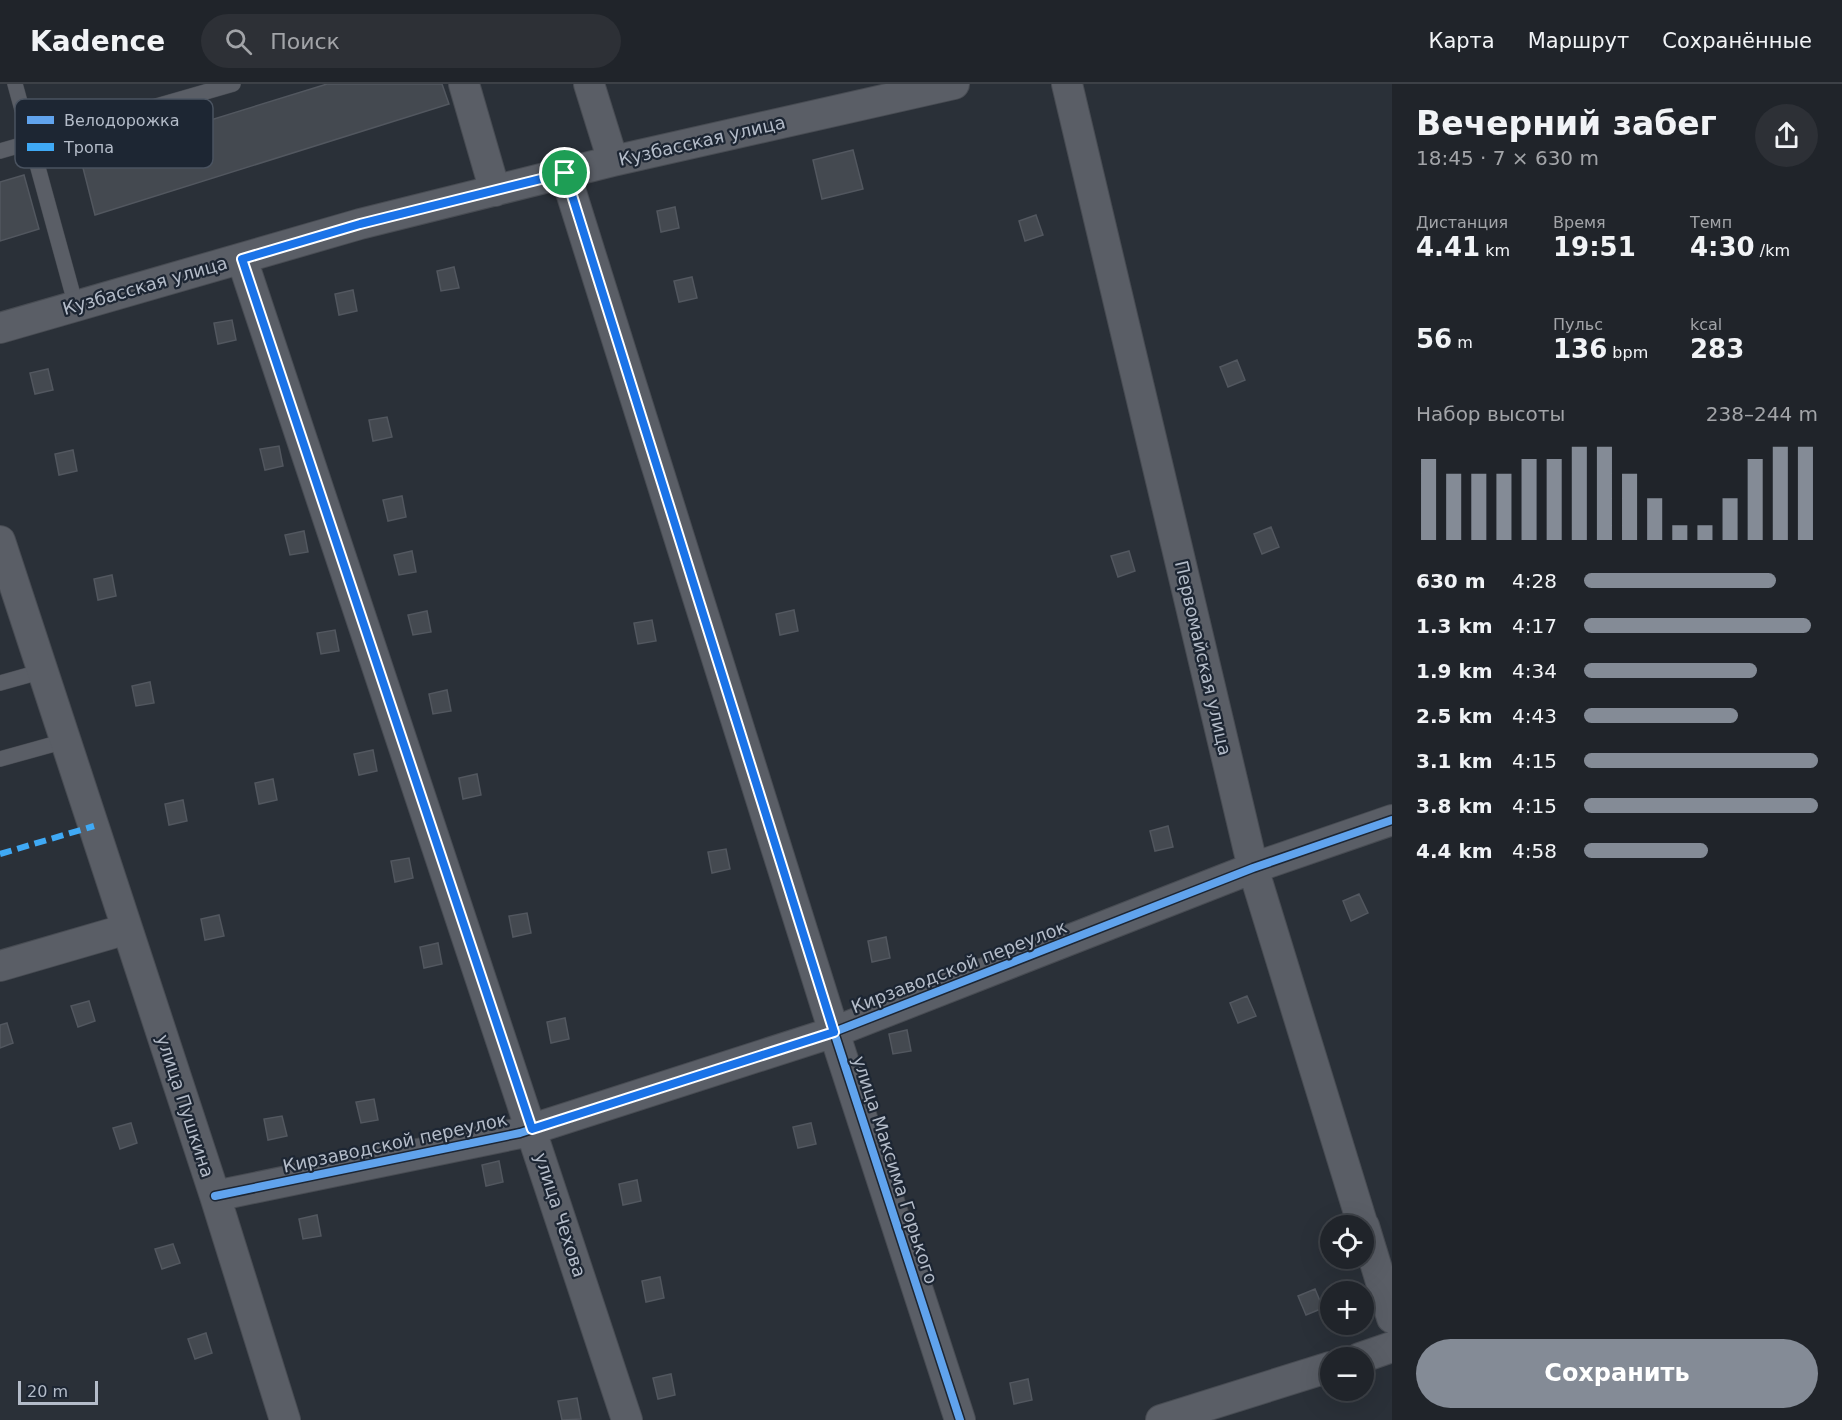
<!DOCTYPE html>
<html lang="ru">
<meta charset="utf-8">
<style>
body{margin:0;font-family:"DejaVu Sans",sans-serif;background:#2d3036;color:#f1f3f6;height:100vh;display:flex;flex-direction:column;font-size:22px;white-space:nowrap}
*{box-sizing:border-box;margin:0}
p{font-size:20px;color:#a2a4a8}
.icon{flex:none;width:33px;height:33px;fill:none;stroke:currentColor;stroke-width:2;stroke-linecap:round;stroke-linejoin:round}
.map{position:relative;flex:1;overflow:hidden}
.side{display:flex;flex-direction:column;background:#20242a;width:450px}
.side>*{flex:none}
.buttons{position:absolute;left:1320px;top:1131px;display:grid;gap:12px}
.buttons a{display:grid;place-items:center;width:54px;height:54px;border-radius:50%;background:#20242a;box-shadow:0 6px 24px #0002,0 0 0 2px #3d4147;font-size:30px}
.scale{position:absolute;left:18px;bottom:15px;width:80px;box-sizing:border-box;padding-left:6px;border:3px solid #b4bcc9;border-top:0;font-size:16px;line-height:21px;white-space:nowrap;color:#b4bcc9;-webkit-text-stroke:4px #1d2633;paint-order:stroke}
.pin{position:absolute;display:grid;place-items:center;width:51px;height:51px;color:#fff;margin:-26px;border:3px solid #fff;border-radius:50%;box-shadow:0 2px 6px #0007}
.round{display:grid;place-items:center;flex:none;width:63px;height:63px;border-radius:32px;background:#2d3036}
.overview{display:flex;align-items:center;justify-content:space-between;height:102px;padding:0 24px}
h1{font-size:33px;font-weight:700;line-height:45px}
.figures{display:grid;grid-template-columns:repeat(3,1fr);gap:9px;height:102px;padding:6px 24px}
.figures div{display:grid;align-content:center}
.figures b{font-size:26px;font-weight:700}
.figures small{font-size:16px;font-weight:400}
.figures p{font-size:16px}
.chart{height:168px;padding:12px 24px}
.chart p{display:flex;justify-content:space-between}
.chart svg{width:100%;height:108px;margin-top:6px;stroke:#848b96;stroke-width:6}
.action{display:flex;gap:12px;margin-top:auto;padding:12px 24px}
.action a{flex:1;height:69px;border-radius:36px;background:#848b96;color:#fff;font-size:24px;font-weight:700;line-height:69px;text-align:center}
ul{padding:0 24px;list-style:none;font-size:20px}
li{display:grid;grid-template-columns:96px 72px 1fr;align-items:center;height:45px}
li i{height:15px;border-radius:8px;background:#848b96}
header{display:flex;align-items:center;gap:36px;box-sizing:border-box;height:84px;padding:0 30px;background:#20242a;border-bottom:2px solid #3d4147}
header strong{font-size:28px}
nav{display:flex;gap:33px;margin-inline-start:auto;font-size:21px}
.search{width:420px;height:54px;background:#2d3036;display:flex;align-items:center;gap:15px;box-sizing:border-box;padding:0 21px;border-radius:33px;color:#a2a4a8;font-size:22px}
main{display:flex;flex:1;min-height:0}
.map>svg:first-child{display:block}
</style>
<header>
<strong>Kadence</strong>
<div class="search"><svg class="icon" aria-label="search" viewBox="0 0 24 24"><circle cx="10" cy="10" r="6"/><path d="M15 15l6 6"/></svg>Поиск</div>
<nav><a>Карта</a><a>Маршрут</a><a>Сохранённые</a></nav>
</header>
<main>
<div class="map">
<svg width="1392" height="1336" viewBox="0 0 1392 1336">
<rect width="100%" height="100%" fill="#2a3038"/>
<!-- building -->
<path fill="#444950" stroke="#52575f" stroke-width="1.5" d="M327 0H442L449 20 95 131 81 76Z
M853 66 863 105 822 115 813 76Z
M24 91 39 145 0 157V98Z
M675 123 679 144 661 148 657 127Z
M1036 131 1043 151 1025 157 1019 137Z
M454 183 459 204 441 207 437 187Z
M692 193 697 214 679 218 674 197Z
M353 206 357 227 339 231 335 210Z
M232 236 236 256 218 260 214 239Z
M1237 276 1245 296 1228 303 1220 283Z
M48 285 53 306 35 310 30 289Z
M387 333 392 353 373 357 369 336Z
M279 362 283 382 265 386 260 365Z
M73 366 77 387 59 391 55 370Z
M402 412 406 433 388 437 383 416Z
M1271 443 1279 463 1262 470 1254 450Z
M304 447 308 468 290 471 285 451Z
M412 467 416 488 399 491 394 471Z
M1129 467 1135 487 1118 493 1111 472Z
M112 491 116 512 98 516 94 495Z
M794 526 798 547 780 551 776 530Z
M427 527 431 548 413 551 408 531Z
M652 536 656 557 638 560 634 539Z
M335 546 339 567 321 570 317 549Z
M150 598 154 619 136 622 132 602Z
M447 606 451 627 433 630 429 610Z
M373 666 377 687 359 691 354 670Z
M477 690 481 711 463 715 459 694Z
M273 695 277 716 259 720 255 699Z
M183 716 187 737 169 741 165 720Z
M1168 742 1173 763 1155 767 1150 747Z
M726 765 730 785 712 789 708 768Z
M409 774 413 794 395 798 391 777Z
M1359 810 1368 829 1351 837 1343 817Z
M527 829 531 849 513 853 509 832Z
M219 831 224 852 205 856 201 835Z
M886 853 890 874 872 878 868 857Z
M438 859 442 880 424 884 420 863Z
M1247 912 1256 932 1238 939 1230 919Z
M89 917 95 937 78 943 71 922Z
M565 934 569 955 551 959 547 938Z
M7 939 13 959 0 964V941Z
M907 946 911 967 893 970 889 950Z
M374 1015 378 1036 361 1039 356 1018Z
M282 1032 287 1052 268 1056 264 1035Z
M131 1039 137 1059 120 1065 113 1044Z
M811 1039 816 1060 798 1064 793 1043Z
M499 1077 503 1098 486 1102 482 1081Z
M637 1096 641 1117 623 1121 619 1100Z
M317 1131 321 1152 303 1155 299 1135Z
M173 1160 180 1179 162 1185 155 1165Z
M660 1193 664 1214 646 1218 642 1197Z
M1315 1205 1323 1224 1306 1231 1298 1212Z
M206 1249 212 1269 195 1275 188 1255Z
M671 1290 675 1311 658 1315 653 1294Z
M1028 1295 1032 1316 1014 1320 1010 1299Z
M577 1314 581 1335 562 1336 558 1317Z"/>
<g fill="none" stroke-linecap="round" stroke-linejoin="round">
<defs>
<path id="lane" d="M15 0 76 222
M0 67 233 0
M0 599 43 587
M0 675 65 657"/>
<path id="street" d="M464 0 495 107
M589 0 613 77
M1067 0 1253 784 1363 1142
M565 89 834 948 960 1336
M242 175 627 1336
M0 244 360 140 613 77 954 0
M0 457 215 1112 285 1336
M0 882 127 845
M215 1112 520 1049 834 948 1253 784 1392 736
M1364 1142 1392 1234
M1360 1274 1392 1263
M1161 1336 1330 1283"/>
</defs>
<!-- lane casing -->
<use href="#lane" stroke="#484c53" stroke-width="16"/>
<!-- street casing -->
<use href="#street" stroke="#484c53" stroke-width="32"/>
<!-- lane -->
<use href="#lane" stroke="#5a5e66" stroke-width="15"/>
<!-- street -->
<use href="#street" stroke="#5a5e66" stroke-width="30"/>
<!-- quiet -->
<path stroke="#3fa9f5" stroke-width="6" stroke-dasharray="12 6" stroke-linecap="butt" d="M0 770 94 742"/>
<defs>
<path id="cycleway" d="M565 89 834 948 960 1336
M215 1112 520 1049 834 948 1253 784 1392 736"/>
</defs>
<!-- cycleway casing -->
<use href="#cycleway" stroke="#1d2633" stroke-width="11"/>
<!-- cycleway -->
<use href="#cycleway" stroke="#60a3ed" stroke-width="8"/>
</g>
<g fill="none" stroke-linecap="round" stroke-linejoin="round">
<defs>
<path id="route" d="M565 89 834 948 532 1045 242 175 360 140Z"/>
</defs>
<!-- route casing -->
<use href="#route" stroke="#fff" stroke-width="12"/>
<!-- route -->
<use href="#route" stroke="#1a73e8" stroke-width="8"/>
</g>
<g text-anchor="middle" stroke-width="4.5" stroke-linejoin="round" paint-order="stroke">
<!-- street labels -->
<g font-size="18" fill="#b4bcc9" stroke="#1d2633">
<text transform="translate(702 57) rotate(-13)" y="6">Кузбасская улица</text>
<text transform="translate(145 202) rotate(-16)" y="6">Кузбасская улица</text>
<text transform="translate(1203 574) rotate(77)" y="6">Первомайская улица</text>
<text transform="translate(959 883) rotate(-21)" y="6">Кирзаводской переулок</text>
<text transform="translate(185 1022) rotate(72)" y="6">улица Пушкина</text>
<text transform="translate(395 1059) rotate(-12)" y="6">Кирзаводской переулок</text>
<text transform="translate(895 1086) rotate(72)" y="6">улица Максима Горького</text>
<text transform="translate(560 1131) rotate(72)" y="6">улица Чехова</text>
</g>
</g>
<!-- legend -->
<rect x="15" y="15" width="198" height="69" rx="9" fill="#1d2633" stroke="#4a5360" stroke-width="1.5"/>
<rect x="27" y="32" width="27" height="8" fill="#60a3ed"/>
<rect x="27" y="59" width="27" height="8" fill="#3fa9f5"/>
<g font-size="16" fill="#b4bcc9">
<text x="64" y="42">Велодорожка</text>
<text x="64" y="69">Тропа</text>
</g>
</svg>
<div class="buttons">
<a><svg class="icon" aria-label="locate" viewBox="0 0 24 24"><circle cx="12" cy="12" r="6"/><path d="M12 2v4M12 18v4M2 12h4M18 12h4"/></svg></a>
<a>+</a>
<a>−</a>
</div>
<div class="scale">20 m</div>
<div class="pin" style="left:565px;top:89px;background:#1e9e55"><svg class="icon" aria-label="arrive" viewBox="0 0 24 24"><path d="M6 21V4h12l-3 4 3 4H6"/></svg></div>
</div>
<section class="side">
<div class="overview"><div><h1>Вечерний забег</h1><p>18:45 · 7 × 630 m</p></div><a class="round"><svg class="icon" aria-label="share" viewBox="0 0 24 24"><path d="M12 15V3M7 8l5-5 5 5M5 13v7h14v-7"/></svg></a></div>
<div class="figures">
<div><p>Дистанция</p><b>4.41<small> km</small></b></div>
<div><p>Время</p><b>19:51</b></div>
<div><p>Темп</p><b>4:30<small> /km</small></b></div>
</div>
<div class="figures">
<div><b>56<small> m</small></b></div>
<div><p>Пульс</p><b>136<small> bpm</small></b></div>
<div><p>kcal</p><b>283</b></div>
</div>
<div class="chart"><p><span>Набор высоты</span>238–244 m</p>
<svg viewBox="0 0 160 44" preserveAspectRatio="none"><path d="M5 44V11M15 44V17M25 44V17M35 44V17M45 44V11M55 44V11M65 44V6M75 44V6M85 44V17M95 44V27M105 44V38M115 44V38M125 44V27M135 44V11M145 44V6M155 44V6"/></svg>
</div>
<ul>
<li><b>630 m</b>4:28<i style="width:82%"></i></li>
<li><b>1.3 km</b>4:17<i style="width:97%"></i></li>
<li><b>1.9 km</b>4:34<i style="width:74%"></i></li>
<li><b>2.5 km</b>4:43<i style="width:66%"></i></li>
<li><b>3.1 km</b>4:15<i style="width:100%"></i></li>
<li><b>3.8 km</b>4:15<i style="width:100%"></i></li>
<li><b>4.4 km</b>4:58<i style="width:53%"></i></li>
</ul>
<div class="action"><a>Сохранить</a></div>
</section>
</main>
